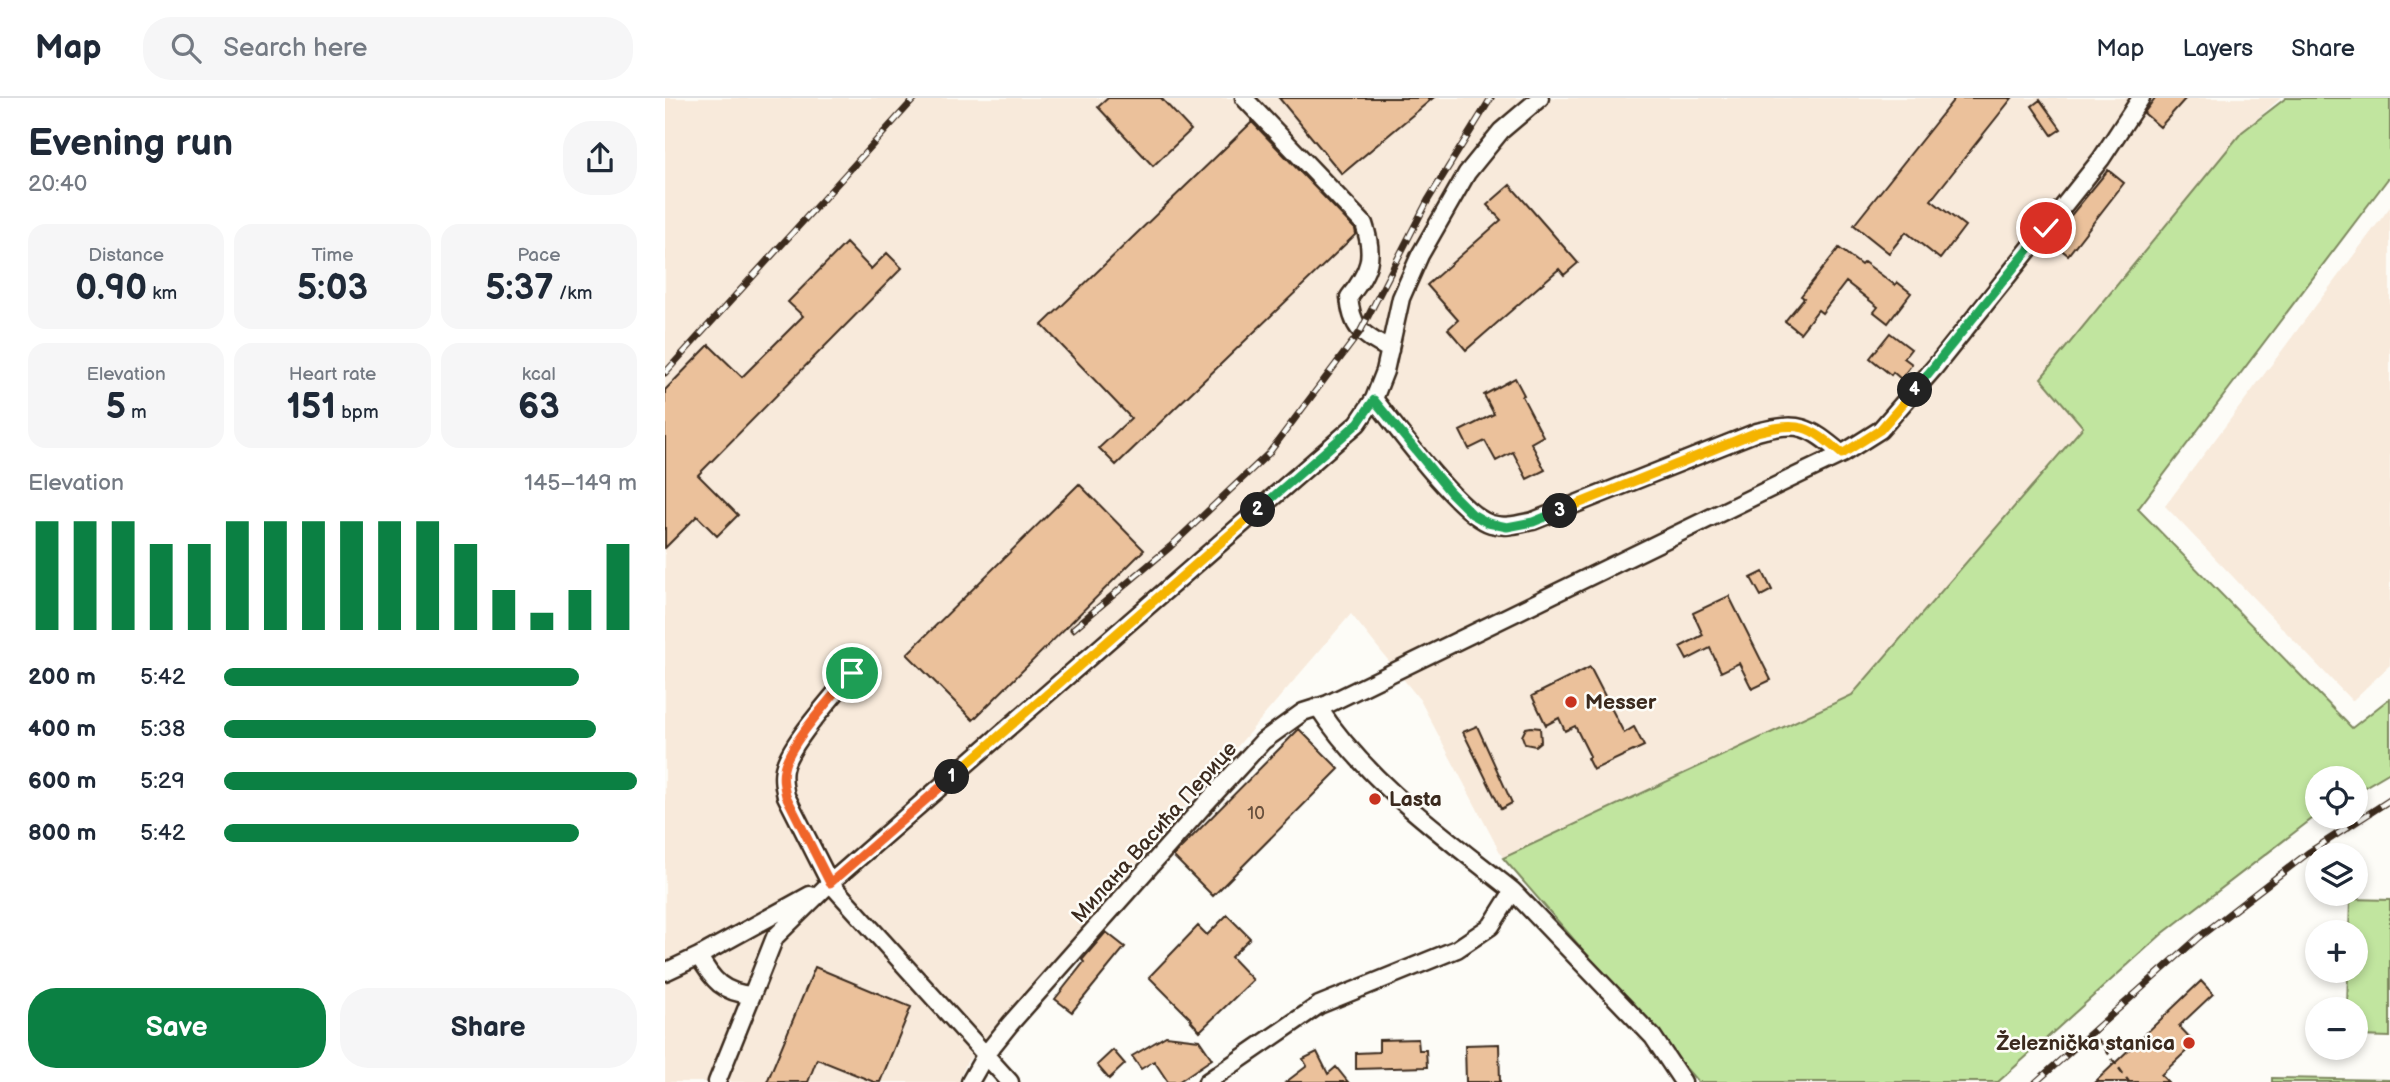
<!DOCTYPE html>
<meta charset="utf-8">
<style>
body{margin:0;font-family:"Balsamiq Sans",sans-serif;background:#f6f6f7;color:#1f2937;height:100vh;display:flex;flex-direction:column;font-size:26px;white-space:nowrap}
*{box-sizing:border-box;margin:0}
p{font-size:23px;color:#747a83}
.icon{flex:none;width:38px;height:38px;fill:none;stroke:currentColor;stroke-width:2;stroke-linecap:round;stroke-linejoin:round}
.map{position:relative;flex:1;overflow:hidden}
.drawer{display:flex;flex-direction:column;background:#fff;width:665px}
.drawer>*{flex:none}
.buttons{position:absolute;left:1640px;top:668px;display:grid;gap:14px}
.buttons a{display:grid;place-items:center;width:63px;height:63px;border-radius:50%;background:#fff;box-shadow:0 4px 10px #0003;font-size:35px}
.pin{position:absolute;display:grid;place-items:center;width:60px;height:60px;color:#fff;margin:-30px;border:4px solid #fff;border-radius:50%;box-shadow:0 2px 7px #0007}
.km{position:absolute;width:35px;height:35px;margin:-18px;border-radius:50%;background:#222;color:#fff;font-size:19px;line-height:35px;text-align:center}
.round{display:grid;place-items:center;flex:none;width:74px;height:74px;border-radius:28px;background:#f6f6f7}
.summary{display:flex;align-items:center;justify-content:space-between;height:119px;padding:0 28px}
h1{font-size:38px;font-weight:700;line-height:52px}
.metrics{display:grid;grid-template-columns:repeat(3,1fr);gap:10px;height:119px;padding:7px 28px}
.metrics div{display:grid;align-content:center;border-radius:18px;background:#f6f6f7;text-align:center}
.metrics b{font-size:35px;font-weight:700}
.metrics small{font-size:19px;font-weight:400}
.metrics p{font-size:19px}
.chart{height:196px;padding:14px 28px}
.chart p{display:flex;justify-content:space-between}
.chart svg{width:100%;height:126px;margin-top:7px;stroke:#0b8043;stroke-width:6}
.cta{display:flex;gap:14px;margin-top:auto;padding:14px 28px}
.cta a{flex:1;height:80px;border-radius:28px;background:#0b8043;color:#fff;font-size:28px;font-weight:700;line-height:80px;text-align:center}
.cta a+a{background:#f6f6f7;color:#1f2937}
ul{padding:0 28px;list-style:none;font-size:23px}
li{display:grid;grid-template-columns:112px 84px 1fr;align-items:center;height:52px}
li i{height:18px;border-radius:9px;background:#0b8043}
header{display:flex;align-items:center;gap:42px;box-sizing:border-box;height:98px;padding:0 35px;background:#fff;border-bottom:2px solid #e0e1e3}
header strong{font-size:33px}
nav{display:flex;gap:38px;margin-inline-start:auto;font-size:24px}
.search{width:490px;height:63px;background:#f6f6f7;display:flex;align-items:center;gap:18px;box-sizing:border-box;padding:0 24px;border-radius:28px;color:#747a83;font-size:26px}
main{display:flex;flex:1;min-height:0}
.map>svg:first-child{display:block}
</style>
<header>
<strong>Map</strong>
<div class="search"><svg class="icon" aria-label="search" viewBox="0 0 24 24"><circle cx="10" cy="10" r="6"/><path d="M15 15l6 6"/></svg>Search here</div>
<nav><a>Map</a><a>Layers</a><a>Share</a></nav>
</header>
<main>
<section class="drawer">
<div class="summary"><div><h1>Evening run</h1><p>20:40</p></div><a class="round"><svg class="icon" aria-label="share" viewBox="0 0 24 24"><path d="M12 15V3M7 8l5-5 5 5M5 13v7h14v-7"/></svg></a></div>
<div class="metrics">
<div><p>Distance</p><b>0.90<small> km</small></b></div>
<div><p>Time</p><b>5:03</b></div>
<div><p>Pace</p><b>5:37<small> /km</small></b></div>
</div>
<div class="metrics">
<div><p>Elevation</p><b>5<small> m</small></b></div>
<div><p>Heart rate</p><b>151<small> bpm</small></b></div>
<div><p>kcal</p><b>63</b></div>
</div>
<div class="chart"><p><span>Elevation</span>145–149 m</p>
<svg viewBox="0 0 160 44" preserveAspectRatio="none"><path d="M5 44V6M15 44V6M25 44V6M35 44V14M45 44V14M55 44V6M65 44V6M75 44V6M85 44V6M95 44V6M105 44V6M115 44V14M125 44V30M135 44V38M145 44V30M155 44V14"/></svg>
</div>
<ul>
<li><b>200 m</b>5:42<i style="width:86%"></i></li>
<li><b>400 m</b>5:38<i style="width:90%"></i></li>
<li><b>600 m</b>5:29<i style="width:100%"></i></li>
<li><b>800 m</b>5:42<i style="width:86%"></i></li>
</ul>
<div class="cta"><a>Save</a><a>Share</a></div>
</section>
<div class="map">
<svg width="1725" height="984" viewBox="0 0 1725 984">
<rect width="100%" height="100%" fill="#fdfcf7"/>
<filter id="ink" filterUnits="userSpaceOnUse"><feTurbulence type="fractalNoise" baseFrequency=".0143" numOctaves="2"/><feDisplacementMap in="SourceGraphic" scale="14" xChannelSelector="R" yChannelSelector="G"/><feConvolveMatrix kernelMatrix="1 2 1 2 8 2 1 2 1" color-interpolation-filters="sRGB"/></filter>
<g filter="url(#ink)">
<!-- built -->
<path fill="#f8eadb" d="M0 0H1616L1577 34 1376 280 1418 328 1199 601 1041 664 838 760 755 602 686 516 302 964 293 984H0Z
M1725 109V567L1687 603 1500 408Z"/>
<!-- green -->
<path fill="#c1e59f" stroke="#7e885e" stroke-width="2" d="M1621 0H1725V78L1473 411 1687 630 1725 600V674L1691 694 1690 681H1652V717L1497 836 1333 984H1033L838 760 1187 597 1418 329 1376 280 1577 34Z
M1685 801 1725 802V939L1691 938 1690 912H1682L1683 873H1690V835H1684Z
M1607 980 1725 982V984H1607Z"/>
<!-- building -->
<path fill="#ebc19b" stroke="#3b2a1e" stroke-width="2" d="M443 0H496L526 32 488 68 433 9Z
M614 0H768L677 76Z
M1290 0H1347L1266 102 1300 128 1275 161 1241 134 1224 155 1189 127Z
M1490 0H1521L1495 29 1479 15Z
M1375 2 1396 31 1387 37 1367 8Z
M587 24 690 131 691 136 451 367 434 350 466 320 377 227Z
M1443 72 1459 85 1403 157 1385 143Z
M845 87 913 165 899 177 894 171 801 252 783 231 793 222 762 187 836 122 822 107Z
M181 145 206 171 222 155 237 170 33 377 73 417 52 438 32 418 0 450V292L44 247 77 279 138 218 123 204Z
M1174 150 1196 167 1199 164 1230 187 1232 184 1246 195 1223 225 1209 214 1213 209 1181 184 1157 215 1153 212 1135 235 1120 223 1139 200 1136 198Z
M1225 235 1246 251 1239 260 1247 266 1236 281 1228 274 1226 277 1205 260Z
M850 280 859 297 857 298 878 338 866 345 880 372 862 381 848 354 831 363 820 343 804 351 795 333 829 316 819 297Z
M414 386 479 452 308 622 242 556Z
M1098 474 1107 492 1096 498 1086 480Z
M1064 498 1106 582 1087 591 1074 565 1056 574 1045 550 1022 562 1015 549 1038 537 1028 515Z
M925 569 959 635 969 629 979 648 928 672 922 660 925 658 910 628 900 633 894 620 881 627 867 598Z
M812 628 847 705 836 711 798 634Z
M866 629 875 630 876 643 870 648 860 646 857 638 861 630Z
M634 631 674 671 548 798 508 758Z
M562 817 585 840 566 859 588 882 535 933 526 923 527 922 484 879 533 828 542 837Z
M441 834 460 849 407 914 390 901 419 864 417 862Z
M150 869 246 909 215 984H209L152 961 143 984H102Z
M1536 883 1548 896 1514 928 1530 945 1496 977 1503 984H1430Z
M501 938 534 942 547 961 513 984H503L489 963 476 971 467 958Z
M753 941 754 952H761L762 969 691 971V955L714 954V942Z
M834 946 835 984H801L800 947Z
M448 952 460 966 444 981 432 967Z
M652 954 663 976 671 969 683 984H621L642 968 638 961Z"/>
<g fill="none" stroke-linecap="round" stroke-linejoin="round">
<defs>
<path id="minor" d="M579 0 699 126C710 158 705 173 684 199 687 233 698 236 725 252
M709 301C731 329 795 417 826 426 841 430 853 426 868 423L1092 334C1135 323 1143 328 1177 356
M187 575C170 597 124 646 119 671 117 680 119 689 121 698L165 785 345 984
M848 793 988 939 1018 984
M34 858 145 797
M0 874 34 858C47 882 58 895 87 897L110 839 165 785 693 325 709 301 720 273 736 200 755 157 802 75 836 33 875 0
M52 984 87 897
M305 984 321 956 345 926 541 705 598 643 638 614 663 606 1131 378 1177 356 1215 332 1270 269 1436 61 1476 0
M542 984 654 907 792 851 826 828 848 793C779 738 702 684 653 609"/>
</defs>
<!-- minor casing -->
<use href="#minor" stroke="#3b2a1e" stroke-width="21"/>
<!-- path -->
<path stroke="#3b2a1e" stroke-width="2.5" stroke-dasharray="7 5" stroke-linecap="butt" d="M1433 941 1464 984"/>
<!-- minor -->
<use href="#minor" stroke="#fdfcf7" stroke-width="16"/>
<defs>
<path id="rail" d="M0 275 250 0
M408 531 505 449 604 355 695 234 763 102 826 0
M1371 984 1534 839 1643 755 1725 702"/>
</defs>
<!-- rail casing -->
<use href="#rail" stroke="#3b2a1e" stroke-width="7"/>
<!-- rail -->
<use href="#rail" stroke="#fdfcf7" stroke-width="4.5" stroke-dasharray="13" stroke-linecap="butt"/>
</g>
</g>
<g fill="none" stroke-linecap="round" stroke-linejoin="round" filter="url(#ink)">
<defs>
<path id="split-1" d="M187 575C170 596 123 646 119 671 117 680 119 689 121 698L165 785 287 679"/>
<path id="split-2" d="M287 679 593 412"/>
<path id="split-3" d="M593 412 693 325 709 302 785 394 807 416 823 425 842 429 868 424 895 413"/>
<path id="split-4" d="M895 413 1092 334C1135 323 1143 327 1177 356L1215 332 1250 292"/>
<path id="split-5" d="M1250 292 1381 130"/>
</defs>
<!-- split-1 casing -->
<use href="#split-1" stroke="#fff" stroke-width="14"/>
<!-- split-2 casing -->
<use href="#split-2" stroke="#fff" stroke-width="14"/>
<!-- split-3 casing -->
<use href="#split-3" stroke="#fff" stroke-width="14"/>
<!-- split-4 casing -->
<use href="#split-4" stroke="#fff" stroke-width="14"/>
<!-- split-5 casing -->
<use href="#split-5" stroke="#fff" stroke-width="14"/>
<!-- split-1 -->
<use href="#split-1" stroke="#f0652b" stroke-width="9"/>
<!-- split-2 -->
<use href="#split-2" stroke="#f5b400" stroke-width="9"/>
<!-- split-3 -->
<use href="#split-3" stroke="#22a559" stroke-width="9"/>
<!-- split-4 -->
<use href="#split-4" stroke="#f5b400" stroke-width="9"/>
<!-- split-5 -->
<use href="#split-5" stroke="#22a559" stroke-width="9"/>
</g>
<!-- markers -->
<g fill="#c8321e" stroke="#fdfcf7" stroke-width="2.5">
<circle cx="906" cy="604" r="7"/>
<circle cx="710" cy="701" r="7"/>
<circle cx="1524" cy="945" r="7"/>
</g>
<g text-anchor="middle" stroke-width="5" stroke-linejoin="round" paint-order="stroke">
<!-- number labels -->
<g font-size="18" fill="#67503d">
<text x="591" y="721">10</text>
</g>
<!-- poi labels -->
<g font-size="21" font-weight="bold" fill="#3b2a1e" stroke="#fdfcf7" text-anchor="start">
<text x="920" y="611">Messer</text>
<text x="724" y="708">Lasta</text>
<text x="1510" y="952" text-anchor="end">Železnička stanica</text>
</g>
<!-- street labels -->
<g font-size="21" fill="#3b2a1e" stroke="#fdfcf7">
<text transform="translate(489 734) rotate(-48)" y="7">Милана Васића Перице</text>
</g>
</g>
</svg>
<div class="buttons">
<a><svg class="icon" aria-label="locate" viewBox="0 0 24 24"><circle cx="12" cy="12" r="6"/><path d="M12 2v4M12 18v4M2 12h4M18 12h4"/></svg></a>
<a><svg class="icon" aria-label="layers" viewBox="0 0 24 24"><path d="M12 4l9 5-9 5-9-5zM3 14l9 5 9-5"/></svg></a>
<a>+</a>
<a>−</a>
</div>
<div class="pin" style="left:187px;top:575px;background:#1e9e55"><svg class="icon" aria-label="arrive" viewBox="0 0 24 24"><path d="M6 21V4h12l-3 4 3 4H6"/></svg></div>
<div class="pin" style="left:1381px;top:130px;background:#d93025"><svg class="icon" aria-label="check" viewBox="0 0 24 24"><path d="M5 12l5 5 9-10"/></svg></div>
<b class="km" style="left:287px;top:679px">1</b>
<b class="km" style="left:593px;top:412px">2</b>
<b class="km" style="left:895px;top:413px">3</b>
<b class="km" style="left:1250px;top:292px">4</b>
</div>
</main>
